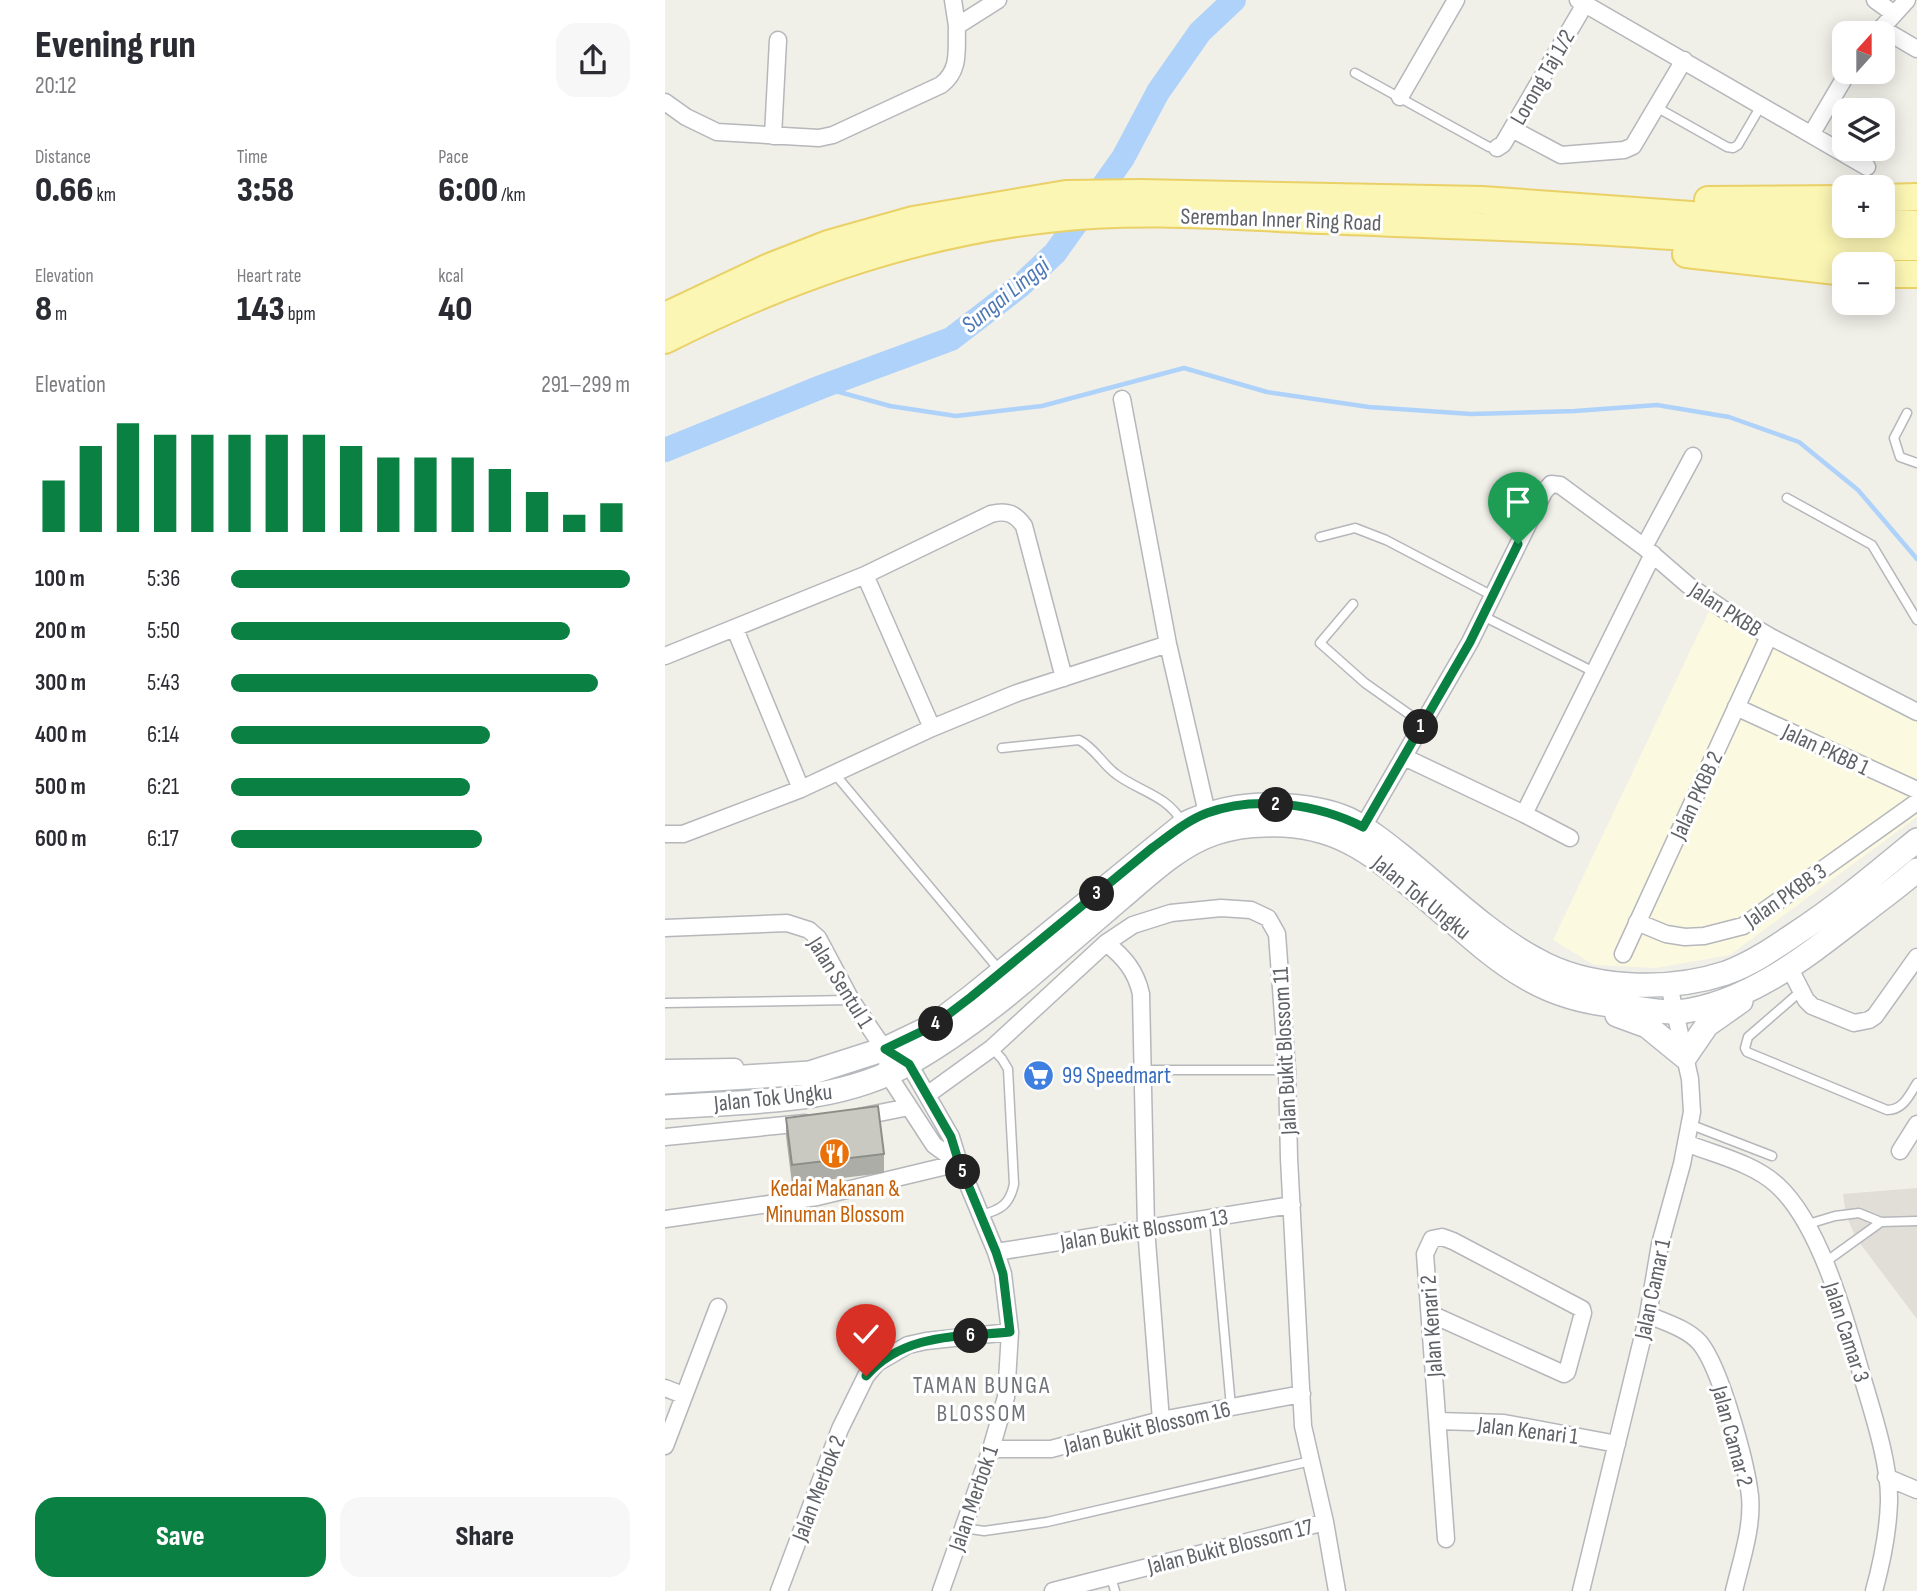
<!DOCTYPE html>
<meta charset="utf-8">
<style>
body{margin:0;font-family:"Sofia Sans Condensed",sans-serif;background:#f7f7f7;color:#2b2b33;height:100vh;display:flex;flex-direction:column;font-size:26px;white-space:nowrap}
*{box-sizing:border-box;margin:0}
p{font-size:23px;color:#7c7c81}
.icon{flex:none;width:38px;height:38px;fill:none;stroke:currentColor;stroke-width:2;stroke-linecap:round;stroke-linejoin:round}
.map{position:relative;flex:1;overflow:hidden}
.panel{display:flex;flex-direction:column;background:#fff;width:665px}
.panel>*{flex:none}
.needle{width:46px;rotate:21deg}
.fabs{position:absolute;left:1167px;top:21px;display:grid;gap:14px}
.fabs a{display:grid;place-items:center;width:63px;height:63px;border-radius:14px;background:#fff;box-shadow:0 4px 18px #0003;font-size:35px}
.pin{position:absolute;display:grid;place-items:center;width:60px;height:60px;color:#fff;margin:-72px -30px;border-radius:50% 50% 50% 0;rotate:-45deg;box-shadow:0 0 7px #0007}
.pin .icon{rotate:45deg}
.km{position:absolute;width:35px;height:35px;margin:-18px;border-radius:50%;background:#222;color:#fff;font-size:19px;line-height:35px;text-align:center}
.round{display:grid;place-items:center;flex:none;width:74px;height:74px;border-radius:21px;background:#f7f7f7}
.headline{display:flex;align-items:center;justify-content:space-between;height:119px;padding:0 35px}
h1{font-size:38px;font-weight:800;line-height:52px}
.figures{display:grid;grid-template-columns:repeat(3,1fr);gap:10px;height:119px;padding:7px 35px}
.figures div{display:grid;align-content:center}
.figures b{font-size:35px;font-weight:800}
.figures small{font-size:19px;font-weight:400}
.figures p{font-size:19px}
.chart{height:196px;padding:14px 35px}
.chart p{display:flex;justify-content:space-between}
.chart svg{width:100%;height:126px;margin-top:7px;stroke:#0b8043;stroke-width:6}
.button{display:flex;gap:14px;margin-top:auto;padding:14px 35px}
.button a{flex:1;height:80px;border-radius:21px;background:#0b8043;color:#fff;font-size:28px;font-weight:800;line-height:80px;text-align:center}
.button a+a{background:#f7f7f7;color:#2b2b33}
ul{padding:0 35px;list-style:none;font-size:23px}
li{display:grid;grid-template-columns:112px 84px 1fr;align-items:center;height:52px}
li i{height:18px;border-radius:9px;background:#0b8043}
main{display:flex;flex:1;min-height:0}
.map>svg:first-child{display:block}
</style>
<main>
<section class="panel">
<div class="headline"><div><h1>Evening run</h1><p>20:12</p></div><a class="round"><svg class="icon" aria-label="share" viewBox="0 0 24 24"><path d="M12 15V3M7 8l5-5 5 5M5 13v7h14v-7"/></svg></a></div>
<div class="figures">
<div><p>Distance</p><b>0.66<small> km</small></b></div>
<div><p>Time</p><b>3:58</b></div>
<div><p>Pace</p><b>6:00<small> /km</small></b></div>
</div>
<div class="figures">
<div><p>Elevation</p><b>8<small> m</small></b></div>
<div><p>Heart rate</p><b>143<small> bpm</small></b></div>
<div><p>kcal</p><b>40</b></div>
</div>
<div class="chart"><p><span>Elevation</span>291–299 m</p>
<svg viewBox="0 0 160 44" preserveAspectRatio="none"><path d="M5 44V26M15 44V14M25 44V6M35 44V10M45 44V10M55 44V10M65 44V10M75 44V10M85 44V14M95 44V18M105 44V18M115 44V18M125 44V22M135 44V30M145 44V38M155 44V34"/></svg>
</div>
<ul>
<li><b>100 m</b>5:36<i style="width:100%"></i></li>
<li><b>200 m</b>5:50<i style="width:85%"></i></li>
<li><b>300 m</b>5:43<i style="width:92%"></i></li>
<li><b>400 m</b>6:14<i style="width:65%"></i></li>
<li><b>500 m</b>6:21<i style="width:60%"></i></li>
<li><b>600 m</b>6:17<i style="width:63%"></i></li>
</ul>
<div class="button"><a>Save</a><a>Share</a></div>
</section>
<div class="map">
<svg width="1252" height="1591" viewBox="0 0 1252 1591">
<rect width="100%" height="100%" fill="#f0efe8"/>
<!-- commercial -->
<path fill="#fcf9e1" d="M1045 609 1252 713V817L1065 955 991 968 929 965 888 940Z"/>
<!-- education -->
<path fill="#e0ded6" d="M1252 1188V1319L1191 1238 1181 1215 1178 1194Z"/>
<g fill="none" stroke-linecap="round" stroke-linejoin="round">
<!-- stream -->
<path stroke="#aed2fa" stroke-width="4.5" d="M156 387 225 406 291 416 377 406 519 368 602 392 704 407 806 414 910 411 992 405 1064 417 1134 442 1193 490 1252 559"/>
<!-- river -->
<path stroke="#aed2fa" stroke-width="24" d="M0 450 156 387 286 339 355 286 390 253 458 158 493 92 535 32 569 0"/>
<defs>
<path id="service" d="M690 73 824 147 832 148
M991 107 1062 147 1068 148 1073 145 1097 104
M1242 413 1229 438 1235 457 1252 463
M1122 498 1207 545 1252 620
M655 537 690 528 721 540 828 596
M688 604 655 643 700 683 758 724
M818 616 929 672
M337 748 414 740C430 748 437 764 451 774 473 791 502 795 517 822
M169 773 336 972
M1136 991 1083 1037 1080 1048 1082 1052 1222 1110C1238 1110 1244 1096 1252 1083
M0 1003 186 1000
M478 1070H622
M1024 1124 1107 1156
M316 1215C336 1210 345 1204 349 1184L343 1069 337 1059 327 1048
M549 1218 566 1407
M1140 1225 1170 1216 1194 1213 1216 1222 1252 1221
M1159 1263 1216 1222
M299 1528 319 1531 382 1522 646 1461
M446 1577 450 1591"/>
<path id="minor" d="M288 0 292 26
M913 0 1202 167
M1210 0 1228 13
M1216 28 1252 49
M1212 33 1242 0
M735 97 791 0
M0 102 21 117 52 132 154 138 168 135 276 85C296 70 291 49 292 26L333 0
M847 129 896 155 959 150 968 146 1019 60
M1147 133 1183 72
M108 136 113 40
M832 148 838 144 920 4
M457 399 503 644 542 813
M979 547 1028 456
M200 575 267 728
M70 629 136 789
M0 656 200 575 326 514C341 510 350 513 359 526L399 678
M1071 707 1252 790
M739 757 859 814 905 838
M859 814 988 554
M698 827 805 642 879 492 886 484 895 485 979 547 1023 585 1058 609 1104 636 1252 712
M0 834H18L136 789 267 728 352 693 503 644
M972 922 1001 934 1020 937 1039 936 1078 926 1252 802
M0 928 122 923 144 930 153 938 186 1000 211 1037 220 1049 244 1064 286 1137 294 1163 331 1252 338 1274 345 1332 341 1397 326 1449 276 1591
M441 943C459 957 471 971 476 994L481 1228 496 1420
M958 954 1104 636
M1124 967 1141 1000 1147 1006 1189 1023 1204 1020 1210 1016 1252 957
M222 1066V1073L269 1145 294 1163
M0 1068 70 1067
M262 1095 327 1048 441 943 468 925 506 913 556 908 586 910 603 918 612 934 622 1070 624 1158 638 1426 660 1522 672 1591
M194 1117 244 1107
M0 1137 140 1123
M1021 1143C1051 1155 1088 1163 1112 1185 1157 1226 1182 1325 1199 1383 1209 1417 1225 1466 1224 1502 1223 1532 1217 1562 1209 1591
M1235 1151 1252 1124
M0 1219 152 1197 294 1163
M331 1252 627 1205
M766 1314 899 1374 902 1372 918 1313 917 1309 788 1241 777 1237 767 1239 760 1254 781 1539
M983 1315C1000 1322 1023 1329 1035 1343 1056 1369 1081 1462 1085 1496 1088 1527 1076 1561 1069 1591
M0 1388 18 1395
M773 1421 839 1423 952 1444
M0 1446 53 1307
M326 1449H386L496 1420 637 1394
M1221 1477 1252 1490
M114 1591 175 1429 201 1376 212 1363 243 1345 261 1341 345 1332
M388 1591 660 1522
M916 1591 983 1315 995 1244 1017 1164 1027 1112 1025 1079 1004 985"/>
<path id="secondary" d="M952 1015 982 1026 1020 1057 1042 1025 1076 1001
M0 1082 145 1073 220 1049 268 1026 306 997 519 824C548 810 578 804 611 805 636 806 660 809 683 819 705 830 725 847 744 862 784 895 824 934 870 959 923 990 1003 992 1061 973 1086 964 1108 949 1130 934 1173 906 1212 873 1252 840
M0 1107C82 1101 173 1105 246 1062 290 1037 340 998 379 964 405 942 430 920 456 898 484 874 514 845 550 833 566 828 583 825 600 825 674 822 710 856 764 901 795 927 825 957 860 977 890 995 921 1003 955 1006 973 1008 995 1013 1013 1012 1082 1004 1142 956 1195 915 1214 900 1234 886 1252 870"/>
<path id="primary" d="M1218 198 1252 197
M1043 200 1180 199
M1218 223 1252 224
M1021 254 1180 272
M1218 274H1252
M0 316 104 267 163 244 248 220 401 194 474 193 817 200 1096 220 1180 222
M0 340C120 279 248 234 382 219 474 208 566 216 657 220 753 224 849 227 945 232 1048 238 1149 248 1252 247"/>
</defs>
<!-- service casing -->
<use href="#service" stroke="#b5b7bb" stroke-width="11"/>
<!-- minor casing -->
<use href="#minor" stroke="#b5b7bb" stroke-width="19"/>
<!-- secondary casing -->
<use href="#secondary" stroke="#b6b9be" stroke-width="26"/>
<!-- primary casing -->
<use href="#primary" stroke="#ead167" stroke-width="30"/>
<!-- service -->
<use href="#service" stroke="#fff" stroke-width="8"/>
<!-- minor -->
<use href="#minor" stroke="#fff" stroke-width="16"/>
<!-- secondary -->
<use href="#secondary" stroke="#fff" stroke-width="23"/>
<!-- primary -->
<use href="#primary" stroke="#fbf6b3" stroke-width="26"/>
</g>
<!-- wall -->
<path fill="#adada7" d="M121 1118 219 1154V1173L127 1184 121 1136Z"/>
<!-- building -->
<path fill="#c9c9c2" stroke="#8d8d88" stroke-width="2" d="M213 1106 219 1154 127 1165 121 1118Z"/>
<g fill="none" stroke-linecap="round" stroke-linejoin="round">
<defs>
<path id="route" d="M201 1376C239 1333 292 1337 345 1332L338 1274 331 1252 294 1163 286 1137 244 1064 220 1049 268 1026 306 997 487 848C505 835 521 821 542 813 591 795 653 804 698 827L805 642 853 544"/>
</defs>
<!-- route casing -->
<use href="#route" stroke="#fff" stroke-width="14"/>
<!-- route -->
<use href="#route" stroke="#0b8043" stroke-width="9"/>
</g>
<!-- icons -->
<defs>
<symbol id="supermarket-disc" viewBox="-11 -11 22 22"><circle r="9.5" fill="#3f7fe0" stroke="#fff"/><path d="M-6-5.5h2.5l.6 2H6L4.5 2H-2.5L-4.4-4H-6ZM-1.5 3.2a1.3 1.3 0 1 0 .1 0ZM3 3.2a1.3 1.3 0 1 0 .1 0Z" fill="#fff"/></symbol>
<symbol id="restaurant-disc" viewBox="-11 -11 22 22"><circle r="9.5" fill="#e8710a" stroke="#fff"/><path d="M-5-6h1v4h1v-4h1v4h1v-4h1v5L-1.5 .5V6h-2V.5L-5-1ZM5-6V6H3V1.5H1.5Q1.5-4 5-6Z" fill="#fff"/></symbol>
</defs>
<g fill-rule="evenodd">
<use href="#supermarket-disc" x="356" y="1058" width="35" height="35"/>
<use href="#restaurant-disc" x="152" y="1136" width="35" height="35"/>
</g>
<g text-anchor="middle" stroke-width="6" stroke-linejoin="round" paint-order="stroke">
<!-- street labels -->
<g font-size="23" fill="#5f6267" stroke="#fff">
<text transform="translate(877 77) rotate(-60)" y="8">Lorong Taj 1/2</text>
<text transform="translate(616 219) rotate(2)" y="8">Seremban Inner Ring Road</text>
<text transform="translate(1061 609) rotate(33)" y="8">Jalan PKBB</text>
<text transform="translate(1161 749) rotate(25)" y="8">Jalan PKBB 1</text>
<text transform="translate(1031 795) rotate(-65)" y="8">Jalan PKBB 2</text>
<text transform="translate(1120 895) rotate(-35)" y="8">Jalan PKBB 3</text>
<text transform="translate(757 897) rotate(39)" y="8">Jalan Tok Ungku</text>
<text transform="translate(176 982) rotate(58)" y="8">Jalan Sentul 1</text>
<text transform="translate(619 1051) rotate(-93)" y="8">Jalan Bukit Blossom 11</text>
<text transform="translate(108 1097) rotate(-6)" y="8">Jalan Tok Ungku</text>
<text transform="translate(479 1229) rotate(-9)" y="8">Jalan Bukit Blossom 13</text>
<text transform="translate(987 1289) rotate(-78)" y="8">Jalan Camar 1</text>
<text transform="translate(766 1326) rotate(-94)" y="8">Jalan Kenari 2</text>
<text transform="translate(1182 1332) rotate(72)" y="8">Jalan Camar 3</text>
<text transform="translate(482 1427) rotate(-13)" y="8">Jalan Bukit Blossom 16</text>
<text transform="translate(863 1430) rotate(7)" y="8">Jalan Kenari 1</text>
<text transform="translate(1068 1436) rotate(75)" y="8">Jalan Camar 2</text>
<text transform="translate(153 1488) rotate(-69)" y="8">Jalan Merbok 2</text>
<text transform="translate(308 1498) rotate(-71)" y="8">Jalan Merbok 1</text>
<text transform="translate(565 1546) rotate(-14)" y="8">Jalan Bukit Blossom 17</text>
</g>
<!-- shop labels -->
<g font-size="23" fill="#366cbe" stroke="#fff" text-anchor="start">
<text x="397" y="1083">99 Speedmart</text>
</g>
<!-- food labels -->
<g font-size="23" fill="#c56008" stroke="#fff">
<text x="170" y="1196">Kedai Makanan &amp;<tspan x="170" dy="26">Minuman Blossom</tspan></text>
</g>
<!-- water labels -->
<g font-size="24" font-style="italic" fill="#4d77b5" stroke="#fff">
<text transform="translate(340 295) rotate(-39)" y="8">Sungai Linggi</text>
</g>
<!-- neighbourhood labels -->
<g font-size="24" letter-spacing="2" fill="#707479" stroke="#fff">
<text x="317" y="1393">TAMAN BUNGA<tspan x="317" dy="28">BLOSSOM</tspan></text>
</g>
</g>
</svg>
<div class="fabs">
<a><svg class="needle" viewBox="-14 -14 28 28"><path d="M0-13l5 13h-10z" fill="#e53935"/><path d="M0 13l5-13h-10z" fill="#7c7c81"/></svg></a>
<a><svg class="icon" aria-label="layers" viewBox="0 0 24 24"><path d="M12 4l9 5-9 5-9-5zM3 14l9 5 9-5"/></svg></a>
<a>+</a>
<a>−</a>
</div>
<div class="pin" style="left:853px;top:544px;background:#1e9e55"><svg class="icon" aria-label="arrive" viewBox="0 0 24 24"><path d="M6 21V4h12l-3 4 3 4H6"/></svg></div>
<div class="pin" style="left:201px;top:1376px;background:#d93025"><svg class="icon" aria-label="check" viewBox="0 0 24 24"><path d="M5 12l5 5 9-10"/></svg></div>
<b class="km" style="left:756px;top:727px">1</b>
<b class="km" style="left:611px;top:805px">2</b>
<b class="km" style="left:432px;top:894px">3</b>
<b class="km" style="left:271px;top:1024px">4</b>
<b class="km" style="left:298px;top:1172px">5</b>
<b class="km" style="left:306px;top:1336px">6</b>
</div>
</main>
